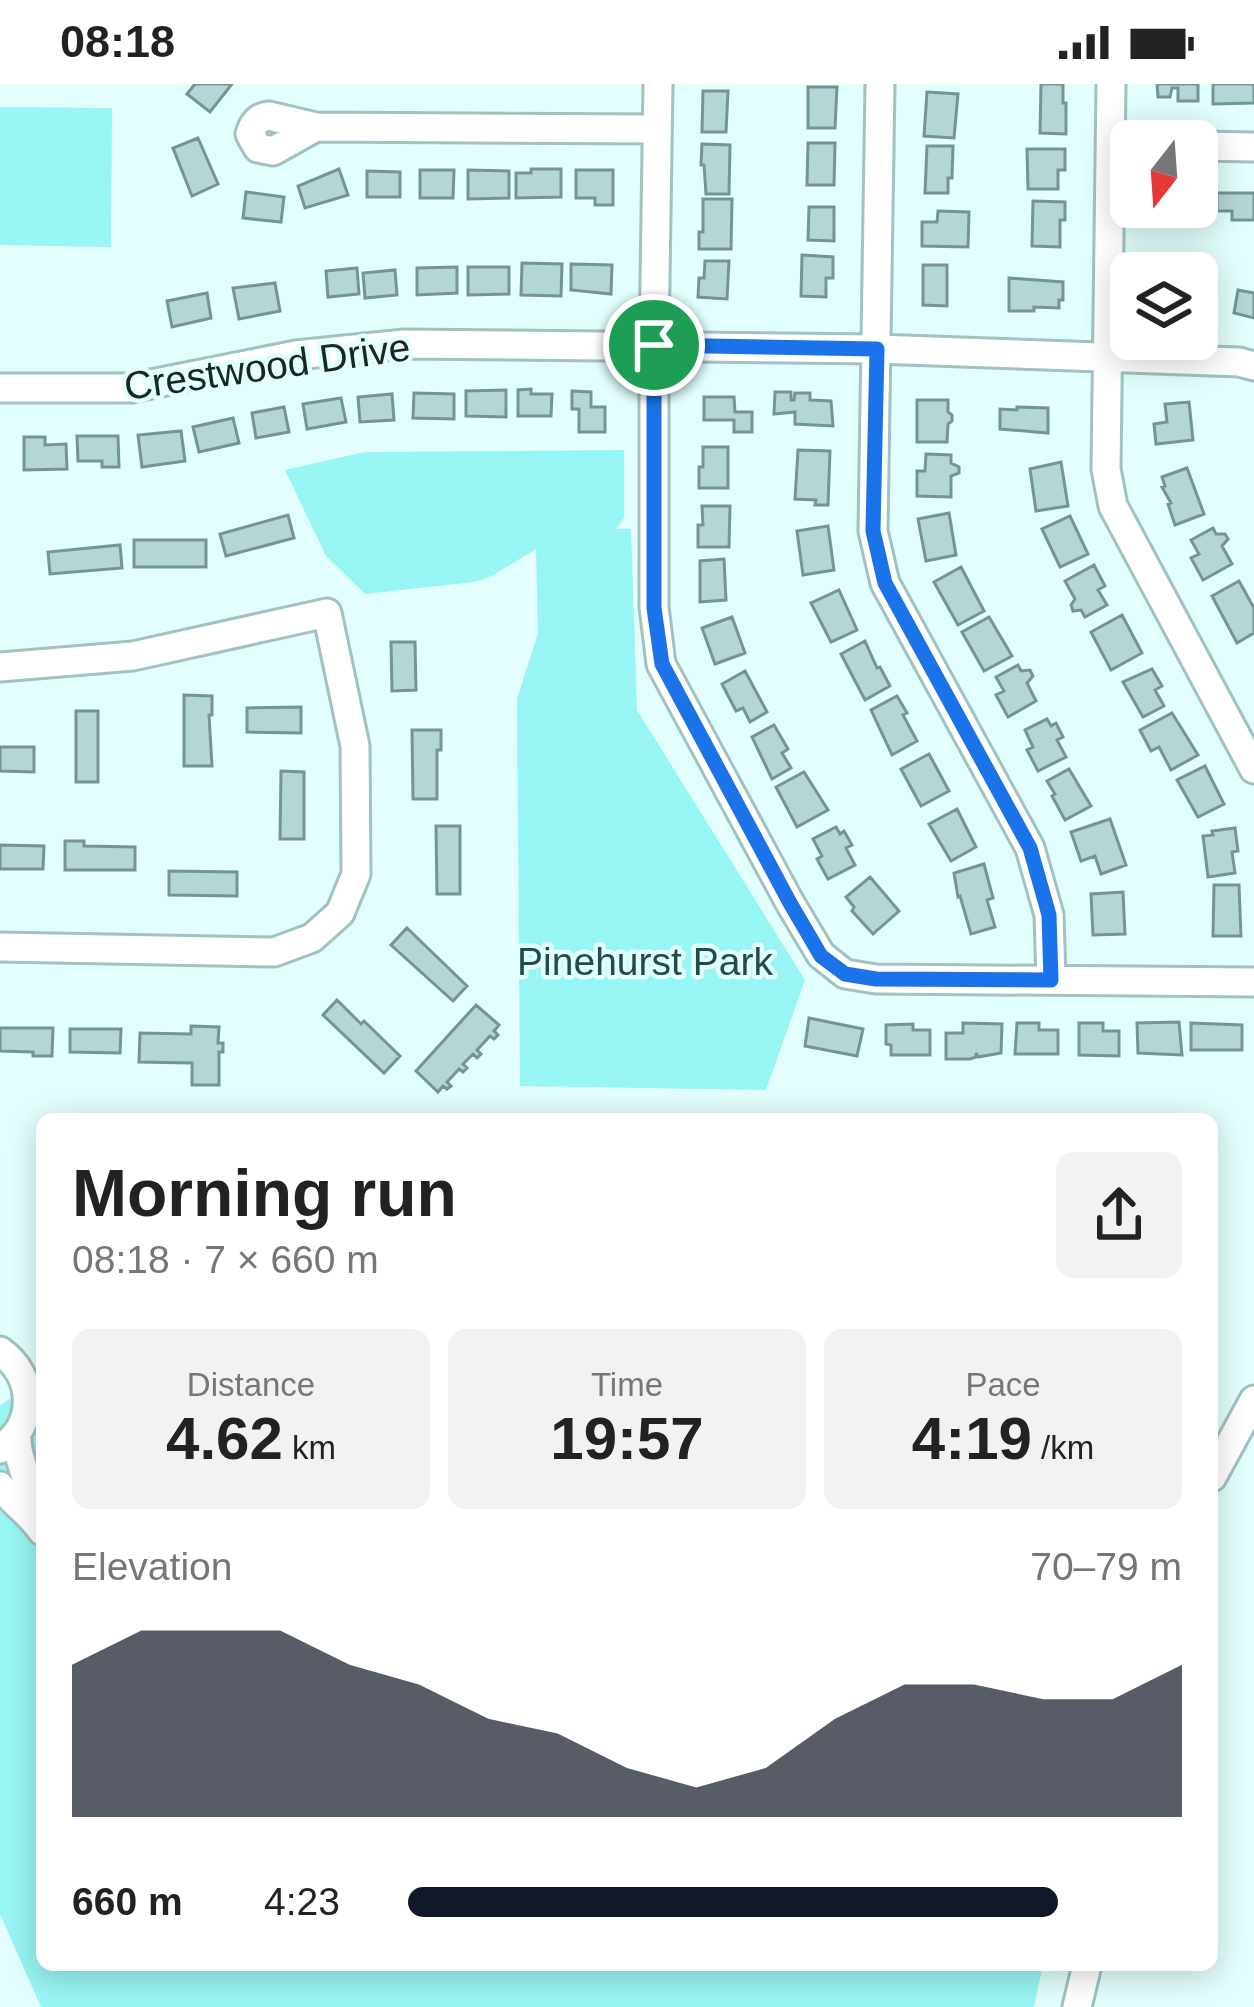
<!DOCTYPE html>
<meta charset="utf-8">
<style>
body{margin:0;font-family:Helvetica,sans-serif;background:#f2f2f2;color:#222;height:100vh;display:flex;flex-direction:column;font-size:45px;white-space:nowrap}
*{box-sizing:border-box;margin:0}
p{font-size:39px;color:#767676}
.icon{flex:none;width:66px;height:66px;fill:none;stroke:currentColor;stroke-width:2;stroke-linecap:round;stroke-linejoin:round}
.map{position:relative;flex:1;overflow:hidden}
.details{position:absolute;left:36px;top:1029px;width:1182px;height:858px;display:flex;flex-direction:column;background:#fff;border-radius:18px;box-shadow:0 6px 30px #0003}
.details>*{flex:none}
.needle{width:78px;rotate:197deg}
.buttons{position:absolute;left:1110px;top:36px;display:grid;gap:24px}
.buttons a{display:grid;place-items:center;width:108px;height:108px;border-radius:18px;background:#fff;box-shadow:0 6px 30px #0003;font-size:60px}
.pin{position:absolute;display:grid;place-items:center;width:102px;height:102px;color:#fff;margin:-51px;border:6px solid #fff;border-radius:50%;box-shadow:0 3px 12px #0007}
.round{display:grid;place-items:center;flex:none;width:126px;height:126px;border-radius:18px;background:#f2f2f2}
.head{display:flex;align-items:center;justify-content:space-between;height:204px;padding:0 36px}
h1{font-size:66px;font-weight:600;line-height:90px}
.metrics{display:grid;grid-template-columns:repeat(3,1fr);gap:18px;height:204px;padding:12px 36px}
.metrics div{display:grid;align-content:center;border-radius:18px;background:#f2f2f2;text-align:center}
.metrics b{font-size:60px;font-weight:600}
.metrics small{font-size:33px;font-weight:400}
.metrics p{font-size:33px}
.chart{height:336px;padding:24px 36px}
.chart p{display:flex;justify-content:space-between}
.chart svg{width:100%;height:216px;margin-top:12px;fill:#111827;opacity:.7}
ul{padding:0 36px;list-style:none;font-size:39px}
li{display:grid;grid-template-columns:192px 144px 1fr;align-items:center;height:90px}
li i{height:30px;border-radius:15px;background:#111827}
.status{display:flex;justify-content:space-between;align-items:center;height:84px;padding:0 60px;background:#fff;direction:ltr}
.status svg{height:33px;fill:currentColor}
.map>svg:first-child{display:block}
</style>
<div class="status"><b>08:18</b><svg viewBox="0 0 49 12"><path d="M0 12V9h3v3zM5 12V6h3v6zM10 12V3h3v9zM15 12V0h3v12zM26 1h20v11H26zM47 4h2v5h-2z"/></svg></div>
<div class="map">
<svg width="1254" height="1923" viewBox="0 0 1254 1923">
<rect width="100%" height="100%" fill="#e2fefd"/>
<!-- green -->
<path fill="#97f5f3" d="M0 23 112 24 111 163 0 161Z
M624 366V434L616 445H631L637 626 805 896 766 1006 520 1002 517 615 538 549 536 465 492 492 474 498 365 510 326 472 285 386 365 368Z
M42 1295V1881H1043L1034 1923H41L0 1830V1321Z"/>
<!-- building -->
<path fill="#b4d7d6" stroke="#749594" stroke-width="3" d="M195 0H232L210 28 187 10Z
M1041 0H1063V19H1066V50L1040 49Z
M1157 0H1198V17H1178V4H1172L1170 13H1158Z
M1213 0H1254V19L1213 20Z
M808 3H837L835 44H808Z
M703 7H728L726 48H702Z
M927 8 958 10 954 54 924 52Z
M198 54 218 100 192 112 173 64Z
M808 59H835L834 101H807Z
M702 60 730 61 729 110H706L704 81H701Z
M927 62H953L952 94H948V109H925Z
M1027 65H1065V86H1058V105H1028Z
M339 85 348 111 305 124 298 102Z
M531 85H561V113L516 114V89H531Z
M420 86H454L453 114H420Z
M468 86 509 87V114L468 115Z
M576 86H613V121H595V114H576Z
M367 87 400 88V113H367Z
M246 108 284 113 281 138 243 134Z
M1217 109H1254V136H1232V127H1217Z
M1197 111H1200L1199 135H1190V141L1185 140V135L1150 134 1151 123H1197Z
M703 115H732L731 165H699V148H703Z
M1033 117 1065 118V136H1060V163L1032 162Z
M809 123H834V157L808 156Z
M938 127 969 128 968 163 922 162V138H937Z
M802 171 833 173V194H826V213L801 212Z
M705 177H729L727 215 698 213 699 194H704Z
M522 179 562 180 561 212 521 211Z
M571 180 612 181 611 210 571 206Z
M923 181H947V222L923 221Z
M457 183V209L417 211V184Z
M468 183H509V210L468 211Z
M357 184 359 210 328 213 326 187Z
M395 186 397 211 365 214 363 189Z
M1009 194 1063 198V216H1059V224L1034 223V227H1009Z
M275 199 280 227 239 235 233 204Z
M1238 206 1254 209V234L1234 229Z
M207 209 211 234 172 243 167 217Z
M531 305V310H552L551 332H518V306Z
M506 306V333L466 332V307Z
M572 307 591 308V323H605V348H579V325H572Z
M775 308H791V316H794L795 309H810V316L831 317 833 342 795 340V328L774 330Z
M414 309 454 310V335L413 334Z
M392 310 394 336 360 338 358 313Z
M704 313H734L735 328H752V348H734V336H704Z
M341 314 346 338 307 345 303 320Z
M917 316H948V328L952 331V337L948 340 947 358H917Z
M1189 318 1193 356 1156 360 1154 340 1167 338 1165 320Z
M284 323 289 348 256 354 252 329Z
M1017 323 1048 324V349L1000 345V325L1017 326Z
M233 334 239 359 199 368 193 343Z
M181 347 185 377 142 383 138 351Z
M77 352H118L119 383H102V377H78Z
M24 353H45V361L66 360 67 385 24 386Z
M703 363H728V404H699V383H703Z
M798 366 830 367 828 421H815L816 416 795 415Z
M926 370 951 371V379L959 383V389L951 392V413L917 412V387H925Z
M1061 378 1068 422 1036 427 1030 385Z
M1187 384 1204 430 1175 441 1168 420 1171 419 1162 403 1165 402 1162 393Z
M702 422H730L729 463H698V441H703Z
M949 429 956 471 926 477 918 435Z
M288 431 294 454 226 472 220 450Z
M1070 432 1088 470 1060 483 1042 445Z
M828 442 834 486 803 491 797 447Z
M1213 444 1216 450H1225L1228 455 1222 462 1232 480 1203 496 1191 474 1199 470 1191 456Z
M134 456H206V483H134Z
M120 461 122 484 50 490 48 468Z
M724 475 726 516 700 518V477Z
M1094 481 1105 502 1098 506 1107 521 1085 533 1081 526 1073 527 1071 521 1075 515 1065 497Z
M961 483 984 527 958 541 934 498Z
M1239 497 1254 524V549L1237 559 1212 512Z
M839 506 857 546 831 558 811 519Z
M1122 531 1142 569 1111 586 1091 548Z
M732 533 745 569 715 580 702 544Z
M989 533 1012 572 984 587 962 548Z
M865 557 877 584 880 583 890 602 865 616 841 570Z
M391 558H415L416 606 392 607Z
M1018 581 1021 587 1030 586 1033 592 1027 599 1036 617 1008 633 996 611 1004 607 996 593Z
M1152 585 1162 602 1155 606 1164 622 1143 633 1123 598Z
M745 587 767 628 750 638 743 624 736 627 722 600Z
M184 611 212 612V631H209L212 682H184Z
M897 612 907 629 903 631 917 657 892 671 871 626Z
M301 623V649L247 648V624Z
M76 627H98V698H76Z
M1172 629 1198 671 1171 686 1159 663 1151 667 1140 646Z
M1047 635 1051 642 1056 639 1063 653 1057 656 1066 673 1038 687 1027 666 1033 663 1025 646Z
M774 641 788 665 782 669 791 684 772 695 752 653Z
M412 646H441V666H437V715H413Z
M0 663H34V688L0 687Z
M929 670 949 707 921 722 901 685Z
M1205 682 1224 720 1198 733 1177 696Z
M1069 685 1091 722 1065 736 1052 712 1055 710 1047 697Z
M281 687 304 688V755H280Z
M804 688 828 726 797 743 776 703Z
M957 725 976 763 951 777 929 740Z
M1110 735 1126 781 1101 790 1095 772 1081 777 1071 748Z
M436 742H460V810H437Z
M836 743 840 750 844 747 852 761 846 764 855 781 828 795 817 775 822 772 813 755Z
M1235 744 1238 767 1232 768 1235 789 1208 793 1203 752 1213 751 1212 747Z
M65 757H84V762L135 763V786H65Z
M0 761 44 762 43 785H0Z
M984 780 993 814 987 816 995 843 971 850 960 812 958 813 954 789Z
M169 787 237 788V812L169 811Z
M870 793 899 827 873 850 852 827 854 823 846 813Z
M1214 801H1239L1241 852H1213Z
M1123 808 1125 850 1093 851 1091 810Z
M407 844 467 902 453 917 391 861Z
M337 916 361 940 364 937 400 972 384 989 323 931Z
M476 921 499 941 494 947 498 951 494 955 490 952 477 966 481 970 477 974 473 970 463 980 467 984 463 988 459 985 447 998 451 1002 447 1005 443 1002 438 1008 416 987Z
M809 934 863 945 857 972 805 962Z
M1179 938 1182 971 1138 969 1137 939Z
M963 939 1002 940 1001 969 978 973 976 969V973L970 975H946V949H963Z
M1017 939H1039V946H1058V970H1015Z
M1079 939H1103V947H1119V972L1079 971Z
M1191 939 1242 941V966H1191Z
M913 940V946H930V971H891V961L886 960V941Z
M191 942 219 943 218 959H223V968H219V1001H192V979L139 978 140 949 191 950Z
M0 944H53L52 972H33V968L0 967Z
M70 945H121L120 969 70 968Z"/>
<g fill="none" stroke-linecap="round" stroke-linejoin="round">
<defs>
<path id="minor" d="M658 0 654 261V523L661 580 790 819 821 871 845 890 876 895 1254 898
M880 0 873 447 885 499 1030 764 1049 831 1051 895
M1111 0 1106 385 1113 422 1254 685
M316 43 273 67 258 64 250 50C253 40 258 33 269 32L316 43 657 45
M1197 62 1254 63
M0 304H131L296 271 404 260 877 265 1239 278 1254 282
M0 583 133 572 327 529 355 662 356 790 340 829 312 854 274 868 0 863
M0 1267C36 1293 37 1340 0 1365
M17 1350C15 1378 36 1402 30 1429
M1212 1393 1254 1316
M0 1402C14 1420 30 1429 42 1447
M1077 1923 1087 1881"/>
</defs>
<!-- minor casing -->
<use href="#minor" stroke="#a0c2c0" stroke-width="33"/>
<!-- minor -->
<use href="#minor" stroke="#fff" stroke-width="27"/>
</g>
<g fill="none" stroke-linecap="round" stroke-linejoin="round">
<defs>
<path id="route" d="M654 261 877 265 873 447 885 499 1030 764 1049 831 1051 896 876 895 845 890 821 872 790 819 662 580 654 524Z"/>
</defs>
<!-- route casing -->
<use href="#route" stroke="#fff" stroke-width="24"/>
<!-- route -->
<use href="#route" stroke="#1a73e8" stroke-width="15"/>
</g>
<g text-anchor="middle" stroke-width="9" stroke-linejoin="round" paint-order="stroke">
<!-- street labels -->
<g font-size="39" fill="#182525" stroke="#e2fefd">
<text transform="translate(267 282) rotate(-8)" y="14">Crestwood Drive</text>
</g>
<!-- park labels -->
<g font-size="39" fill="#1f4c4c" stroke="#e2fefd">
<text x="645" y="891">Pinehurst Park</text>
</g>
</g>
</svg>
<div class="buttons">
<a><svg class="needle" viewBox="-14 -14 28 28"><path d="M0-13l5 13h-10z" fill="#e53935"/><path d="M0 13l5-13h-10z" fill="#767676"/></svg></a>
<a><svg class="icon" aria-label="layers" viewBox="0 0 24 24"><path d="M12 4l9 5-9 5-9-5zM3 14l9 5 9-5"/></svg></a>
</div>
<div class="pin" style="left:654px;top:261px;background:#1e9e55"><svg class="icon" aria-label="arrive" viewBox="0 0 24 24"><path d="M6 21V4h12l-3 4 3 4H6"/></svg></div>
<section class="details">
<div class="head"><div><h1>Morning run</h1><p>08:18 · 7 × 660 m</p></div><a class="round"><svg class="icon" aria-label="share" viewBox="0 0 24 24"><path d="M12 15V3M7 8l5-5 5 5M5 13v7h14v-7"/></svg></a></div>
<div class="metrics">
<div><p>Distance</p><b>4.62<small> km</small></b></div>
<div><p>Time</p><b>19:57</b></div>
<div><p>Pace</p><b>4:19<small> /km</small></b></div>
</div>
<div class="chart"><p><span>Elevation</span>70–79 m</p>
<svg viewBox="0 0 160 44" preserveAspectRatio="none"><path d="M0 44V13L10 6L20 6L30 6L40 13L50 17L60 24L70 27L80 34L90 38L100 34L110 24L120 17L130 17L140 20L150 20L160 13V44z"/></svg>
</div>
<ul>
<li><b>660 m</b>4:23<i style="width:84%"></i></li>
</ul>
</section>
</div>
